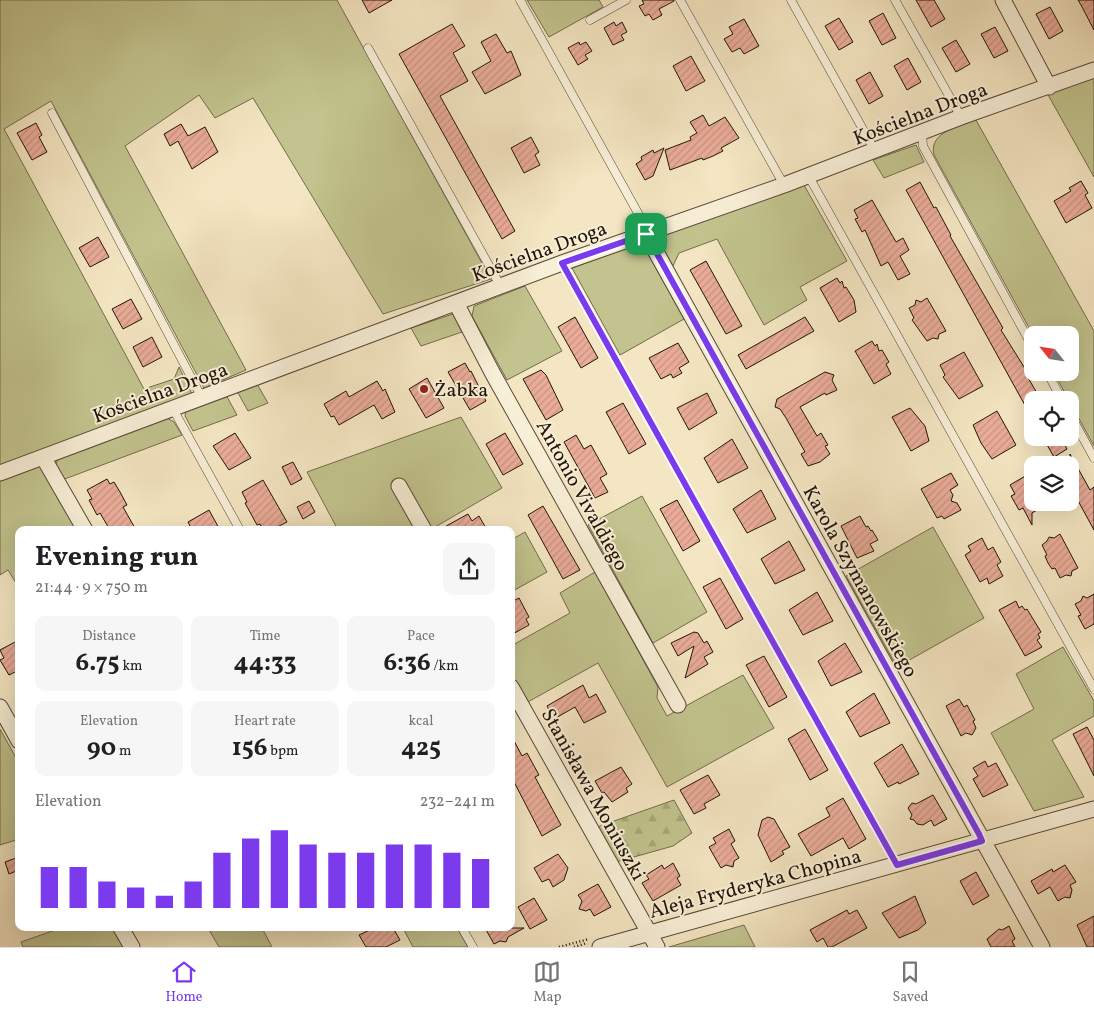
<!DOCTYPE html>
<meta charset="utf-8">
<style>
body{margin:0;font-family:Vollkorn,serif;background:#f6f6f6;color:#202124;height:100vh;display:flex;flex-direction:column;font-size:19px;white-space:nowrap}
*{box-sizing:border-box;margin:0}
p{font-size:16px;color:#757577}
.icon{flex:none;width:28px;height:28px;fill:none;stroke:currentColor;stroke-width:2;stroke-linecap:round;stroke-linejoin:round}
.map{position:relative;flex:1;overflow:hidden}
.panel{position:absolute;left:15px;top:526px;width:500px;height:405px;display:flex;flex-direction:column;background:#fff;border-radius:10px;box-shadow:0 5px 20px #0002}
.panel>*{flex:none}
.needle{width:32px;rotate:300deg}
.tools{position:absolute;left:1024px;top:326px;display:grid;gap:10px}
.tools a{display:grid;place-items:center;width:55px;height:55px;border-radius:10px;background:#fff;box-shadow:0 5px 20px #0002;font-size:25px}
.pin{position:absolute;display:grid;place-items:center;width:42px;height:42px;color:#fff;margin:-21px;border-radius:10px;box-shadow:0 2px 8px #0006}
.round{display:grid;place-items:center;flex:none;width:52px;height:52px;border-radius:10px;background:#f6f6f6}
.headline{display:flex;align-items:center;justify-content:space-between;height:85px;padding:0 20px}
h1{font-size:28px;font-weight:700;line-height:38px}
.figures{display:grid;grid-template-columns:repeat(3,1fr);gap:8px;height:85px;padding:5px 20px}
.figures div{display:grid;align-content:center;border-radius:10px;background:#f6f6f6;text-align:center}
.figures b{font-size:25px;font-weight:700}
.figures small{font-size:14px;font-weight:400}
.figures p{font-size:14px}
.chart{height:140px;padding:10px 20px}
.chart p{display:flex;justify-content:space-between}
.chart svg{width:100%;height:90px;margin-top:5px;stroke:#7c3aed;stroke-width:6}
.menu{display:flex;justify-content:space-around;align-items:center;height:70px;border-top:1px solid #e0e0e0;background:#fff;font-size:14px;color:#757577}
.menu a{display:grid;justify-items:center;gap:2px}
.menu .selected{color:#7c3aed}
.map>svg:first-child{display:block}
</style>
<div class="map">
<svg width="1094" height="947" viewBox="0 0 1094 947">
<defs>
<pattern id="forest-firs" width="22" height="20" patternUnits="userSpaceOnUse" patternTransform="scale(1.25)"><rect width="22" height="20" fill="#c2c38e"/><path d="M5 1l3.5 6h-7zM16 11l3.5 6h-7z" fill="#a6a779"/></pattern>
<pattern id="building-hatch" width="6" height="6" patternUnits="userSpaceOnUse" patternTransform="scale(1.25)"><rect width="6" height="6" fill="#eaac98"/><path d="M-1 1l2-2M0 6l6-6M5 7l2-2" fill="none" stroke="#c89382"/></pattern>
</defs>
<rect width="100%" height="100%" fill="#f4e6c2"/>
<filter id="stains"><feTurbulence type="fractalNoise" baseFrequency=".004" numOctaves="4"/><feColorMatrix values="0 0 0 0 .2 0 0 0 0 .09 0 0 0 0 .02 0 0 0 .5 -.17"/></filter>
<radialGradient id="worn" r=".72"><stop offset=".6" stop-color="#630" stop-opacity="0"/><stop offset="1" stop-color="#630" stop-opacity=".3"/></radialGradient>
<!-- green -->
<path fill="#c2c38e" stroke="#726c4c" d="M0 0H337L483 265 494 278 383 314 253 98 215 118 199 95 125 146 246 370 204 388 51 101 4 129 144 389 174 379 179 367 192 394 0 466Z
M527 0H599L603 7 549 37Z
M1094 76V177L1047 93Z
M976 120 1094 331V446L1054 373 1070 372V335H1033L934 155C928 132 960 126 976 120Z
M916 145 924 162 884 178 873 160Z
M804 185 847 261 800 287 807 300 764 325 717 239 679 253 673 266 657 237Z
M642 243 684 319 620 355 572 268Z
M525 286 562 351 507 380 472 316 474 306Z
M453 314 462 332 421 346 411 328Z
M257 384 268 403 248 411 237 391Z
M226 395 237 415 193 431 185 416 186 410Z
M461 417 502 488 430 530 406 486 407 483 395 480 393 489 415 530H338L307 472Z
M167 418 174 422 182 435 62 480 56 464 59 456Z
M41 464 78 530H19V588L8 570 0 575V480Z
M642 496 707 612 653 643 588 525Z
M933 527 984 618 897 667 846 576Z
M525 532 547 572 511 592V540Z
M595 572 658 687 657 698 667 716 743 675 774 728 667 787 598 663 526 703 511 674V646L570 613 560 593Z
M1063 647 1094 701V716L1052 740 1084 797 1034 811 991 733 1034 709 1016 674Z
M0 729 19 763V839L0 845Z
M744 925 755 947H669Z
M61 928H113L124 947H23L21 942Z
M208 928H262L272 947H219Z
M403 928H457L468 947H413Z"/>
<!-- forest -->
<path fill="url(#forest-firs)" stroke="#726c4c" d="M674 800 692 833 673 846 616 862 597 827Z"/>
<!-- building -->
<path fill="url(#building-hatch)" stroke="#211409" d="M362 0H392L369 13Z
M642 0H674V1L659 9 662 15 653 20 649 14 645 16 639 6 644 4Z
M916 0H934L945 19 931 27Z
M1078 0H1094V30L1081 5Z
M1050 7 1063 31 1049 39 1036 14Z
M883 13 896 38 882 45 869 21Z
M839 18 853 42 839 50 825 26Z
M744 19 759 46 744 54 740 48 732 52 724 39 733 34 729 27Z
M614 22 616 26 622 22 627 32 621 35 624 40 613 45 604 28Z
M452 24 465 46 453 53 468 81 440 96 515 231 502 239 399 54Z
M995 27 1008 51 994 58 981 34Z
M496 34 507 53 511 51 521 75 485 94 472 72 491 61 481 42Z
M956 40 970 64 956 72 942 48Z
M579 42 580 45 586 42 592 51 585 55 588 59 578 65 568 48Z
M691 56 705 81 686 91 673 66Z
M908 58 921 82 907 90 894 66Z
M870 72 883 96 869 104 856 80Z
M703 115 709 126 725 117 739 138 721 148 723 151 713 156 703 160 702 158 670 170 665 150 691 140 690 137 697 133 690 122Z
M36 123 42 135 39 137 47 152 32 160 17 133Z
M181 124 188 136 205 127 218 152 192 169 178 141 170 146 164 134Z
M531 137 539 152 535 155 540 165 524 173 511 148Z
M664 148 653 176 645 180 636 164 642 160 641 157 653 150 654 153Z
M1081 181 1088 193 1085 195 1092 208 1066 223 1054 201 1071 191 1069 188Z
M920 182 934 208 936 207 951 235 950 236 1003 328 1001 330 1029 375 1027 376 1041 400H1032V418L906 190Z
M872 200 896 242 903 238 909 250 900 256 910 274 898 280 888 262 881 266 865 230 862 232 855 219 858 218 854 210Z
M98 237 109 257 90 267 79 248Z
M706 261 742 326 726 334 690 270Z
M837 278 840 283 842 281 844 288 846 287 854 300 856 312 839 322 820 288Z
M927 298 946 331 939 334 938 339 933 338 927 341 912 320 914 318 909 308 915 305 916 300 921 302Z
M131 299 142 319 123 329 112 309Z
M575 317 598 358 581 368 558 327Z
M805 317 814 331 746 369 738 355Z
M152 337 162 357 143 367 133 347Z
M872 341 875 346 877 344 879 351 882 350 889 362 886 364 891 374 874 384 855 351Z
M678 343 689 362 679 368 682 373 673 378 671 374 661 379 649 358Z
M964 352 983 386 959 399 943 377 945 375 940 365Z
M465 363 470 372 471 371 486 401 470 410 448 372Z
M541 370 546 375 563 410 546 420 523 379Z
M825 372 834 375 832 380 837 390 826 395 825 393 800 407 817 436 821 433 828 445 825 446 830 454 820 462 808 466 801 454 805 452 786 418 780 409 775 407 777 399Z
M427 378 444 408 426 418 409 389Z
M377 381 383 391 385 389 395 412 382 419 374 405 339 425 334 416 331 417 324 404 346 391 349 397Z
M707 393 717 413 689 430 677 408Z
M623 403 646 444 629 454 606 412Z
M910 408 925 426 929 441 911 451 892 417Z
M997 411 1016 445 992 459 981 443 973 425Z
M235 433 251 458 229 470 213 446Z
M505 433 523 464 503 475 486 444Z
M576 435 584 449 591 445 607 474 600 478 608 492 595 498 564 442Z
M1043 438H1061L1067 449 1054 457Z
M732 439 748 468 718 483 704 458Z
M1070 454 1090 490 1094 487V530L1070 486Z
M293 462 302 479 291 485 282 467Z
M951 473 958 485 950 490 953 495 951 501 957 503 961 510 944 519 942 516 937 518 921 489Z
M1027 475 1032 484V502H1051L1032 513V525L1023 508 1019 510 1011 496 1015 494 1010 485Z
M107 479 110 484 114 482 120 492 127 505 123 507 136 530H110L100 513 97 515 89 500 92 499 87 490Z
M263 480 287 522 279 526 280 530H263L260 524 257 525 245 503 247 502 242 492Z
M761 490 776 519 747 533 733 509Z
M677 500 700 541 683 551 660 509Z
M309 501 315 512 303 519 297 507Z
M543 506 580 570 563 579 528 515Z
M209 510 220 530H192L188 522Z
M468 514 472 521 479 516 487 530H439Z
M860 516 866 527 868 526 871 531 872 530 878 540 870 544 874 551 857 558 841 526Z
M1060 534 1078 568 1072 571 1071 576 1066 575 1060 578 1055 568 1052 569 1048 563 1045 556 1047 555 1042 545 1047 541 1049 537 1054 538Z
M982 538 988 550 993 547 1001 562 997 565 1003 576 989 584 987 578 980 582 965 555 971 551 968 546Z
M789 541 805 570 775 584 761 559Z
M720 578 743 619 726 629 703 587Z
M817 592 833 621 803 635 789 610Z
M1094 594V624L1085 629 1078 616 1081 615 1075 604 1081 601 1083 596 1087 598Z
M519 598 529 617 526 619 529 625 511 635V602Z
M1016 601 1019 608 1022 606 1025 610 1027 609 1041 632 1038 634 1040 638 1037 640 1042 647 1025 656 999 610Z
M694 632 698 633 704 643 707 641 713 652 704 657 708 664 685 678 694 646 678 656 671 643Z
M19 640V670L9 675 0 660 4 658 0 650Z
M845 643 862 672 831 686 818 661Z
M764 656 787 697 769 707 746 665Z
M583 685 589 698 596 694 606 712 584 723 575 707 554 719 547 706Z
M874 693 890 723 860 737 846 712Z
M959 699 964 707 967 705 975 720 973 721 976 728 972 735 966 733 961 736 946 706Z
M1087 727 1094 740V776L1073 734Z
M805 729 828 770 810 780 788 739Z
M511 735 522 756 527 753 539 775 535 777 561 825 542 836 511 776Z
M902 744 919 774 899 784 898 782 888 787 874 763Z
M985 761 988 767 996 763 1008 785 983 797 973 779 978 776 973 768Z
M621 767 632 784 626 788 628 792 612 802 604 792 602 793 595 781Z
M708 775 720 795 704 804 706 808 694 814 680 790Z
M933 795 947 819 934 826 931 820 923 825 917 824 914 820 910 819 912 815 908 808 912 803 916 804Z
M843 798 866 839 849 849 843 838 811 856 798 834 830 816 826 808Z
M768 817 774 819 790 847 782 851 784 854 771 862 758 835 762 820Z
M729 829 735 841 731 844 739 858 734 861 733 867 726 865 721 868 709 847 716 843 713 838Z
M558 854 568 868 564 880 553 887 549 879 542 882 534 868Z
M19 857V870L9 874 5 862Z
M673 863 680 876 677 878 681 885 653 901 642 883 649 879 646 875 662 865 664 869Z
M1065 865 1076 882 1070 885 1072 890 1070 898 1065 897 1058 901 1050 887 1038 894 1031 881 1052 869 1053 872Z
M976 872 989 896 973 905 960 881Z
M598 884 611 907 594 916 590 909 586 911 579 909 582 901 578 895Z
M915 896 926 923 918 930 899 938 882 913Z
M534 898 547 920 530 929 518 907Z
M847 910 849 914 857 910 867 928 832 947H828L823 938 817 942 810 930Z
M1094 916V947H1087L1077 925Z
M1009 926 1015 939 1012 941 1015 947H991L987 939 999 929 1002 930Z
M374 928H393L400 940 386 947H366L359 935Z
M485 928H524L508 937 506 942 500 941 494 944Z"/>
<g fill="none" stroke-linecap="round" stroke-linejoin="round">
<defs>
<path id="lane" d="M520 0 644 224 646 234
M680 0 784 185
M791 0 875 151
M895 0 961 117
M590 20 626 0
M368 48 501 287
M52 113 202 398
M922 133 923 146 1032 346
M808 175 1094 689
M562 263 897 865
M1047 372 1062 400
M173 409 240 530
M1070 414 1094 458
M462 928 473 947"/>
<path id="street" d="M1003 0 1049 87
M646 234 1042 947
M456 303 493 374 678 705
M43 457 85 530
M0 473 562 263 784 185 961 117 1094 70
M399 486 424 530
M511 687 657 947
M0 707 19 741
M121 928 132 947
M600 947 1094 809"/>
</defs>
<!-- lane casing -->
<use href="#lane" stroke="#564837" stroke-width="9"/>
<!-- street casing -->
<use href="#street" stroke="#564837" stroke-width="17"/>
<!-- path -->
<path stroke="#211409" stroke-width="2.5" stroke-dasharray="1 2.5" stroke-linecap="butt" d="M559 947 589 939
M574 947 587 943"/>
<!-- lane -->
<use href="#lane" stroke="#f8efd7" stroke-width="8"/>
<!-- street -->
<use href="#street" stroke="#f8efd7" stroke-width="15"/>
</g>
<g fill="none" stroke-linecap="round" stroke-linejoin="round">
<defs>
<path id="route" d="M646 234 979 834 982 841 897 865 562 263Z"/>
</defs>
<!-- route casing -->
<use href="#route" stroke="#fff" stroke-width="10"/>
<!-- route -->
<use href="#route" stroke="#7c3aed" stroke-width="6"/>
</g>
<!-- markers -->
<circle fill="#8f2418" stroke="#f8efd7" stroke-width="2" cx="424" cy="389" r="5"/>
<g text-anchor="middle" stroke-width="4" stroke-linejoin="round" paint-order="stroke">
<!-- street labels -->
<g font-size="20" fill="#211409" stroke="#f8efd7">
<text transform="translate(920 113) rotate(-21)" y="7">Kościelna Droga</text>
<text transform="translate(539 251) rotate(-20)" y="7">Kościelna Droga</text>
<text transform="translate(160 392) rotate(-20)" y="7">Kościelna Droga</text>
<text transform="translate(583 495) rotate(61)" y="7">Antonio Vivaldiego</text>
<text transform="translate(861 581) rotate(61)" y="7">Karola Szymanowskiego</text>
<text transform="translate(594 794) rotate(61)" y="7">Stanisława Moniuszki</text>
<text transform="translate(755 883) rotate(-15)" y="7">Aleja Fryderyka Chopina</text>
</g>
<!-- poi labels -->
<g font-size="20" fill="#211409" stroke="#f8efd7" text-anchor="start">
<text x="434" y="396">Żabka</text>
</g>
</g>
<rect width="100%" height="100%" filter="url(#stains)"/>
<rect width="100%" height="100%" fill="url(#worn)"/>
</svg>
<div class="tools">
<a><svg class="needle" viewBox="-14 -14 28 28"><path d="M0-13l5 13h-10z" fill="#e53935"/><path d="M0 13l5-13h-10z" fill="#757577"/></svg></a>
<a><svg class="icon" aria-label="locate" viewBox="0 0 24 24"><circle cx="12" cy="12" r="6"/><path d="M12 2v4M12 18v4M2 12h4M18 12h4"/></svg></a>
<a><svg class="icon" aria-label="layers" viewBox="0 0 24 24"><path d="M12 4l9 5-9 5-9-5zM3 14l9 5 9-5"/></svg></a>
</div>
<div class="pin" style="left:646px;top:234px;background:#1e9e55"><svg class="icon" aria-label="arrive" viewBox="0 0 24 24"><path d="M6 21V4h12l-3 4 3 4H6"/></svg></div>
<section class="panel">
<div class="headline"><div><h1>Evening run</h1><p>21:44 · 9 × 750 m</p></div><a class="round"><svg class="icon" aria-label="share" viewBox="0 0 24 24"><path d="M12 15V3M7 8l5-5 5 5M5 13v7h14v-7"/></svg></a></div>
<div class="figures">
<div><p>Distance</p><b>6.75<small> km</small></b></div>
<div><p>Time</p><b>44:33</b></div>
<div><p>Pace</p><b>6:36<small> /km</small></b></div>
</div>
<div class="figures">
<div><p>Elevation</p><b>90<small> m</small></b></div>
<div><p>Heart rate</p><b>156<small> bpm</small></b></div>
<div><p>kcal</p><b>425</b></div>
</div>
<div class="chart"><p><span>Elevation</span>232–241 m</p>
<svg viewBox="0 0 160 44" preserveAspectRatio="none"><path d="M5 44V24M15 44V24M25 44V31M35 44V34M45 44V38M55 44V31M65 44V17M75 44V10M85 44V6M95 44V13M105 44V17M115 44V17M125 44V13M135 44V13M145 44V17M155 44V20"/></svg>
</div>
</section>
</div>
<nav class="menu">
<a class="selected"><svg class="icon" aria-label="home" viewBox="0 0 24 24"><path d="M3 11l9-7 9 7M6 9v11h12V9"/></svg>Home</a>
<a><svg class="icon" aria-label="map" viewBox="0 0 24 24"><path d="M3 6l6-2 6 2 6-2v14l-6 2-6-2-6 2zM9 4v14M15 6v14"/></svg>Map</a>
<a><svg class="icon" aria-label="saved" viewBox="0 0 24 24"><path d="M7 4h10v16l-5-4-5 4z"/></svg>Saved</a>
</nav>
